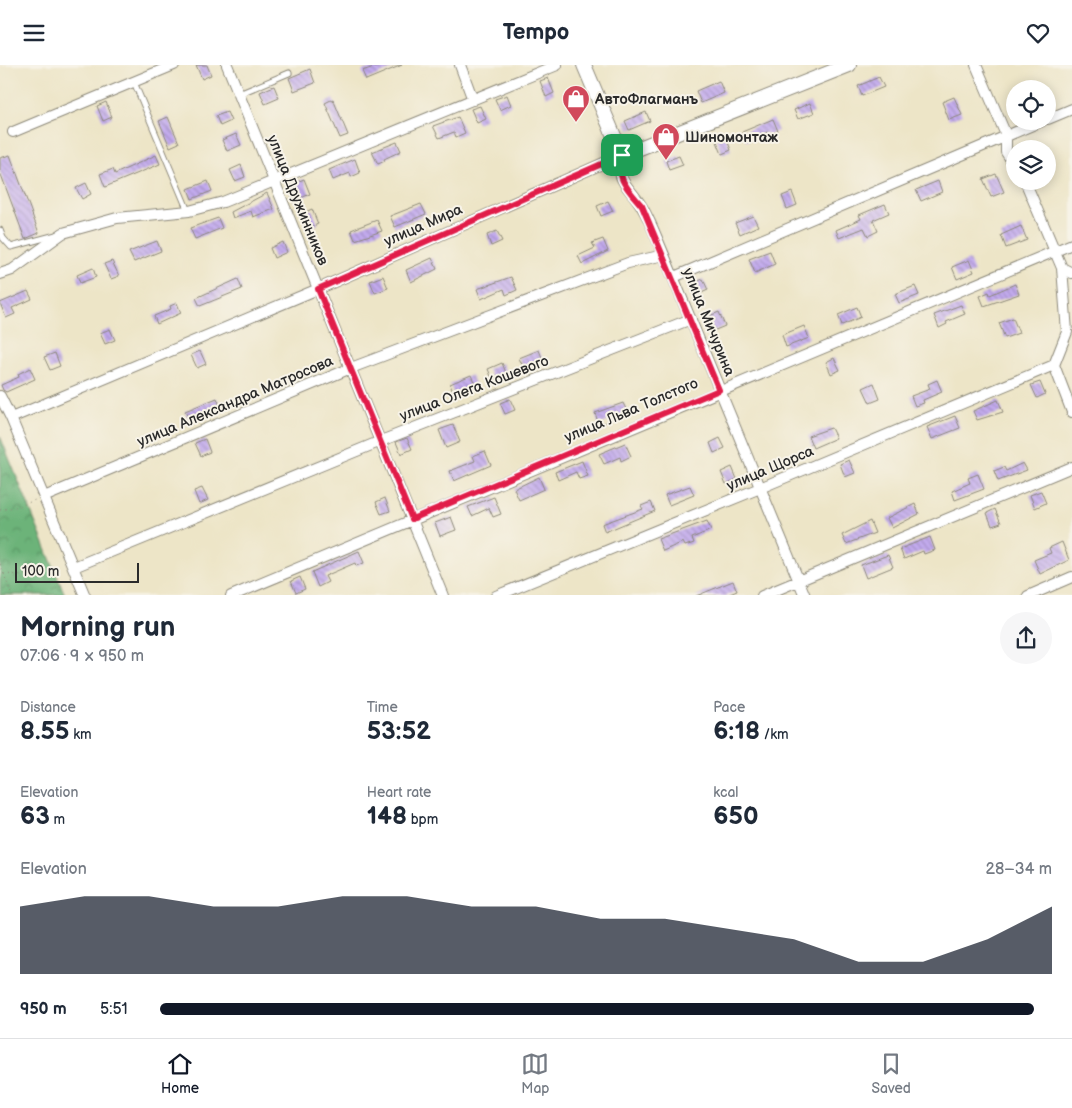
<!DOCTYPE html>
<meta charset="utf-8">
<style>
body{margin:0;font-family:"Balsamiq Sans",sans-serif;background:#f6f6f7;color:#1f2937;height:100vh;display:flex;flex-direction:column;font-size:19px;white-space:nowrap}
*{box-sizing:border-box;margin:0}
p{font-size:16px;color:#747a83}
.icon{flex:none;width:28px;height:28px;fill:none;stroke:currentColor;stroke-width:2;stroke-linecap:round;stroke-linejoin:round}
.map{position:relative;height:530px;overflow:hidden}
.side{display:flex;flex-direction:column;background:#fff;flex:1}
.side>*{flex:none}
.tools{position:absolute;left:1006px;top:15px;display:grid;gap:10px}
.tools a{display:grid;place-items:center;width:50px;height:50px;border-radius:50%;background:#fff;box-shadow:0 2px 12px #0003;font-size:25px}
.scale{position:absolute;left:15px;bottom:12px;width:124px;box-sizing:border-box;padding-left:5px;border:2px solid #2b2b2b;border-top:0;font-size:14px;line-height:18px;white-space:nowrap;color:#2b2b2b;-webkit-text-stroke:4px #f7f3e8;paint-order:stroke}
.pin{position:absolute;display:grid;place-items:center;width:42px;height:42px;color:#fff;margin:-21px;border-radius:10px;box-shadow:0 2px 8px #0006}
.round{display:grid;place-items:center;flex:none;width:52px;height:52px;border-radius:26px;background:#f6f6f7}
.summary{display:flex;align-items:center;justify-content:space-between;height:85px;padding:0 20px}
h1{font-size:28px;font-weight:600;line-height:38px}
.metrics{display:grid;grid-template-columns:repeat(3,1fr);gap:8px;height:85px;padding:5px 20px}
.metrics div{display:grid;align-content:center}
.metrics b{font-size:25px;font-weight:600}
.metrics small{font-size:14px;font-weight:400}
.metrics p{font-size:14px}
.chart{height:140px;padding:10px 20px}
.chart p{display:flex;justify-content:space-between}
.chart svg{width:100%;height:90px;margin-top:5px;fill:#111827;opacity:.7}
ul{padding:0 20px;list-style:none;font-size:16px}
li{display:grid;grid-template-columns:80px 60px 1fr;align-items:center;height:38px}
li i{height:12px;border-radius:6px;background:#111827}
header{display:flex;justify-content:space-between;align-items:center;height:65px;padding:0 20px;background:#fff;font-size:22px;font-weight:600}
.tabs{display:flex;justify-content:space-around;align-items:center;height:70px;border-top:1px solid #e0e1e3;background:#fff;font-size:14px;color:#747a83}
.tabs a{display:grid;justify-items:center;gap:2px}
.tabs .active{color:#111827}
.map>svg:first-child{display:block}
</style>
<header><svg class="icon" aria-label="menu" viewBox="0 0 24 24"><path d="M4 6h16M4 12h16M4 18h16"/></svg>Tempo<svg class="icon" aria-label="heart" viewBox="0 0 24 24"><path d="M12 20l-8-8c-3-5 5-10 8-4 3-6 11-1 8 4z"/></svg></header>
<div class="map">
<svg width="1072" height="531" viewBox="0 0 1072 531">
<defs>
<pattern id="forest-crowns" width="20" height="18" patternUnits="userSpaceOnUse" patternTransform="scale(1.25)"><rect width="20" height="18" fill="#6cb379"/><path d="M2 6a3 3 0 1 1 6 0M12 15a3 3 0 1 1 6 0" fill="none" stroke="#599263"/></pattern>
<pattern id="building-back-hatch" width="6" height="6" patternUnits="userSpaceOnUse" patternTransform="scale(1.25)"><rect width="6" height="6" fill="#c3abee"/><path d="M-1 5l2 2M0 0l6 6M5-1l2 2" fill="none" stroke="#9f8bc1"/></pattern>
</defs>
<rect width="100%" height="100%" fill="#f7f3e8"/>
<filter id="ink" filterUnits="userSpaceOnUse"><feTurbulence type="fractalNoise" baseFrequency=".02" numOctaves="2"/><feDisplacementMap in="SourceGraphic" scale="10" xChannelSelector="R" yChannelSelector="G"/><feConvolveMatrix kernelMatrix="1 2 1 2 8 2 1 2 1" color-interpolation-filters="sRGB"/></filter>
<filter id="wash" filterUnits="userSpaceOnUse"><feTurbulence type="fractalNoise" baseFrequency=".0096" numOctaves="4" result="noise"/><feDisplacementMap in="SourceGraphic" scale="20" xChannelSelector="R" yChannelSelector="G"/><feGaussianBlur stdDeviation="1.12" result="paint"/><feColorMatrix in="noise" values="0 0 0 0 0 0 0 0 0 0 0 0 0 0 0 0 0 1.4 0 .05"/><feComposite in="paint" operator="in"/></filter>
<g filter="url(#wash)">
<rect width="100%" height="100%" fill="#ede5c7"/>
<!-- forest -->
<path fill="url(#forest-crowns)" stroke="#4c6f52" d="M0 371 65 530H0Z"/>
<g id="blocks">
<!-- building -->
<path fill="url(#building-back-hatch)" d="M196 0H207L211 10 202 14Z
M380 0H402L366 15 362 6Z
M310 4 315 18 294 26 289 13Z
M879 12 884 22 862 31 858 21Z
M548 13 554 28 546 32 540 16Z
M719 16 724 28 701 38 696 26Z
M274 21 279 33 265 39 260 27Z
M507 30 511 40 500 45 495 34Z
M954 32 962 50 949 55 942 37Z
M333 34 348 70 340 73 325 38Z
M106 37 112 52 103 56 97 41Z
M810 38 814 48 798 54 794 45Z
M480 41 486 54 477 58 471 44Z
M227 47 231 56 220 61 216 51Z
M646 47 650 56 629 65 625 56Z
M168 52 179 78 170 82 159 56Z
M458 52 465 68 456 72 454 67 439 73 433 61Z
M773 54 778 66 768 70 767 67 746 76 742 67Z
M236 69 241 80 227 86 222 75Z
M725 70 731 85 722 89 716 74Z
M397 77 401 86 384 94 385 96 378 99 372 87Z
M10 90 39 168 25 174 0 107V93Z
M156 90 160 99 105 122 100 109 113 104 115 109Z
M679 91 683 100 669 105 666 96Z
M355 94 360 108 351 112 350 108 333 115 329 105Z
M241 100 245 112 235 116 230 105Z
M996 109 1004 127 991 132 983 114Z
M304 114 310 129 294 136 288 121Z
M208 116 212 126 192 134 188 124Z
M938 116 942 127 921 136 916 125Z
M86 118 91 129 82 134 76 123Z
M792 127 797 140 787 144 782 131Z
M267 128 274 144 253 152 251 146 233 153 231 147Z
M608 136 613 146 601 151 597 141Z
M421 139 426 149 395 162 390 151Z
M885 139 889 148 873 155 878 166 868 171 864 163 839 173 836 165 861 154 859 150Z
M312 144 318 159 307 164 301 149Z
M753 151 758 161 740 169 735 158Z
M218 153 222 163 195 174 190 163Z
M377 155 382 166 355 175 351 165Z
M1021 161 1027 175 1006 183 1001 170Z
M497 166 502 176 491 181 487 170Z
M603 174 608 186 582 199 578 191 595 183 592 178Z
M157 176 161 186 134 197 129 187Z
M283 177 287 187 274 193 270 183Z
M770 186 775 199 755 208 749 194Z
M432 193 437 204 411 217 406 205Z
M969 195 974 207 957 214 952 202Z
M112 196 119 211 111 214 104 199Z
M93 203 96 212 80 218 77 210Z
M383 211 388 223 375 228 370 216Z
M511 212 517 225 506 230 504 224 481 234 477 224Z
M238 214 242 224 200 241 196 233Z
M703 214 708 225 695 231 691 219Z
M1015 219 1019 229 984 241 980 231 989 227 990 230Z
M915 221 919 230 899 238 895 229Z
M28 226 32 234 12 243 15 249 6 253 0 238Z
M177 238 181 248 157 259 154 251 171 244 170 241Z
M961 240 965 249 946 257 947 259 939 263 934 250Z
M857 242 861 252 842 260 838 250Z
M719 247 725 261 713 266 707 252Z
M1013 253 1019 268 1005 273 999 258Z
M804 261 809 273 786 282 782 270Z
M110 264 115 275 105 279 100 268Z
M539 285 543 295 524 304 519 293Z
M200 286 206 299 197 303 191 290Z
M55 288 60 301 50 305 44 292Z
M834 293 840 305 831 309 826 297Z
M502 298 507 310 493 316 488 304Z
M30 303 35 314 6 327 3 325 1 320 19 312 18 309Z
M471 310 476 321 454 330 450 319Z
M937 315 942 327 923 335 924 338 915 341 911 331 930 324 928 319Z
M1040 317 1045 329 1037 333 1031 320Z
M874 318 880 334 870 338 863 323Z
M217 333 221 343 189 355 185 346Z
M510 334 515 345 505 349 500 338Z
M998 335 1003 347 977 355 973 346Z
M623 338 628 348 599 360 595 348Z
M955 351 960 363 932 374 927 362Z
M453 360 460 377 446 383 439 365Z
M831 363 836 373 813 383 808 371Z
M407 373 412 384 401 389 396 377Z
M720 373 725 383 714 388 710 378Z
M205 374 210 387 201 391 195 378Z
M625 378 631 391 621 396 620 392 604 399 599 389Z
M485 386 491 400 454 416 450 406 475 396 473 391Z
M849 395 855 408 845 412 840 399Z
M582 396 588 411 579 414 576 407 558 415 555 407Z
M1023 398 1027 405 998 416 994 406 1004 402 1006 406Z
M732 402 737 414 726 419 721 407Z
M978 409 984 424 955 435 952 426 970 418 968 413Z
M539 412 544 424 519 435 514 424Z
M690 421 694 430 669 440 665 430Z
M202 423 208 435 199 439 194 426Z
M1041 426 1046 438 1035 443 1030 430Z
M494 432 501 449 493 452 489 443 472 451 468 442Z
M385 433 390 446 381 449 376 437Z
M651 437 655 446 605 467 602 459 643 444 641 441Z
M915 439 919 449 892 463 887 453Z
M995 444 1001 458 992 461 987 448Z
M451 452 456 465 440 471 435 458Z
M707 456 711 465 692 473 694 478 685 481 683 477 663 486 658 474Z
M870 456 875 468 846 479 842 470Z
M930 472 935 485 924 489 923 486 904 494 900 484Z
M1062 477 1069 495 1040 509 1034 495 1051 488 1049 483Z
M359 486 364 498 356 501 355 498 325 511 328 517 318 522 312 507Z
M888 490 893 502 866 513 861 500Z
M300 512 305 524 296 528 291 516Z
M733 516 737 526 725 531H696Z"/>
</g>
</g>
<g filter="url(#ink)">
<use href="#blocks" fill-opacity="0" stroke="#8c8879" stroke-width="1"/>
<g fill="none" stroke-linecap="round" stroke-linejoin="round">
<defs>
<path id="lane" d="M134 17 188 146
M239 29 289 8
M0 165 3 173 11 182 56 170"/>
<path id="street" d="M227 0 443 531
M460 0 473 35
M976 0 1006 70V87L1015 101
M1048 54 1072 44
M13 67 174 0
M622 90C614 117 630 121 642 142 651 157 657 174 664 190L805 531
M1025 116 1062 203 1072 208
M1062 203 1067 267 1054 300 1072 347
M0 209 12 205 63 168 117 153 189 146 223 137 557 0
M674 212 1042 56
M0 331 11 353 85 531
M11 353 318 224 622 90
M44 432 351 303 628 198 664 190
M74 502 381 376 691 254
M231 531 1072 179
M496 531 760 423 1054 300
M762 531 1072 402
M1028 531 1072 512"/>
<path id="secondary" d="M584 0 622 90 849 0"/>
</defs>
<!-- lane casing -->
<use href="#lane" stroke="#8c8879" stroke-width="7"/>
<!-- street casing -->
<use href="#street" stroke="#8c8879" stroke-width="12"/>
<!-- secondary casing -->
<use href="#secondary" stroke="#8c8879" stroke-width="16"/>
<!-- path -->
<path stroke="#8c8879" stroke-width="1" stroke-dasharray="1 4" stroke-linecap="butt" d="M0 445 20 441 35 435
M0 499 12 531
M4 509 41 511 63 505"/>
<!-- lane -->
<use href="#lane" stroke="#fff" stroke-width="5"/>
<!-- street -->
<use href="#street" stroke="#fff" stroke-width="10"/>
<!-- secondary -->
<use href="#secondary" stroke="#fff" stroke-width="14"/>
</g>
</g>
<g fill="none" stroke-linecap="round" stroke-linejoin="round" filter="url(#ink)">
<defs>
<path id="route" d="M622 90C615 114 628 124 642 141L719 325 412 454 318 224Z"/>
</defs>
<!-- route casing -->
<use href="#route" stroke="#fff" stroke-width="10"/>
<!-- route -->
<use href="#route" stroke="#e11d48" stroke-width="6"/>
</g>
<!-- icons -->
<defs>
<symbol id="shop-pin" viewBox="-11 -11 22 30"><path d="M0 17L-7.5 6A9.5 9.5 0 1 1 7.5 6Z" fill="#d1495b" stroke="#f7f3e8"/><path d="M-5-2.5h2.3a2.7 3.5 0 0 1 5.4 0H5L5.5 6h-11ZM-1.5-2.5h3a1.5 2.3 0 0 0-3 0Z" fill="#fff"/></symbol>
</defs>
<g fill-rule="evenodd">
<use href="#shop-pin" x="560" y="18" width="32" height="43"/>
<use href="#shop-pin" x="650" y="56" width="32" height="43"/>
</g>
<g text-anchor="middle" stroke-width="4" stroke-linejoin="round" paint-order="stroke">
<!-- poi labels -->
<g font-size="15" font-weight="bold" fill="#2b2b2b" stroke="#f7f3e8" text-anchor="start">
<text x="595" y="39">АвтоФлагманъ</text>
<text x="685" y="77">Шиномонтаж</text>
</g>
<!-- street labels -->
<g font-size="15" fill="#2b2b2b" stroke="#f7f3e8">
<text transform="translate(298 135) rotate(68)" y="5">улица Дружинников</text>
<text transform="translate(423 160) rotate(-24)" y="5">улица Мира</text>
<text transform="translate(709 257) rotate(68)" y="5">улица Мичурина</text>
<text transform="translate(474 323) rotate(-21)" y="5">улица Олега Кошевого</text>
<text transform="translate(235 336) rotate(-23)" y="5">улица Александра Матросова</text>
<text transform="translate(631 345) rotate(-23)" y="5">улица Льва Толстого</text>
<text transform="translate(770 403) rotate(-23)" y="5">улица Щорса</text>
</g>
</g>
</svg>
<div class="tools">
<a><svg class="icon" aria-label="locate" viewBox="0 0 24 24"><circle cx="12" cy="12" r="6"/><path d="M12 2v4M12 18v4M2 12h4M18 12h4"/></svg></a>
<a><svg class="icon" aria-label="layers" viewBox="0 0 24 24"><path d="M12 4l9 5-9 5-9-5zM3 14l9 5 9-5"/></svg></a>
</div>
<div class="scale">100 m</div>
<div class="pin" style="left:622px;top:90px;background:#1e9e55"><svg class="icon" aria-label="arrive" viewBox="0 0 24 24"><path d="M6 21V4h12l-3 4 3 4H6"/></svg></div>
</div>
<section class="side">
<div class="summary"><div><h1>Morning run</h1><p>07:06 · 9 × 950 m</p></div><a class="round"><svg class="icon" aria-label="share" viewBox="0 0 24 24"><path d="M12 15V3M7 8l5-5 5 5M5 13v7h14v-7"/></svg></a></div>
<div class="metrics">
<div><p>Distance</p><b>8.55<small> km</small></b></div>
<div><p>Time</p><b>53:52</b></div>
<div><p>Pace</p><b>6:18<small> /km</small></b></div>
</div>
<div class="metrics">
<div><p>Elevation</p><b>63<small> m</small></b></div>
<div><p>Heart rate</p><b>148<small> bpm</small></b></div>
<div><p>kcal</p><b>650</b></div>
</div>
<div class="chart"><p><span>Elevation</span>28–34 m</p>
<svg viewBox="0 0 160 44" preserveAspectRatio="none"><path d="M0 44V11L10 6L20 6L30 11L40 11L50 6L60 6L70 11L80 11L90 17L100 17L110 22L120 27L130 38L140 38L150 27L160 11V44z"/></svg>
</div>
<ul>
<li><b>950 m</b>5:51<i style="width:98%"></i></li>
</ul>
</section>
<nav class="tabs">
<a class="active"><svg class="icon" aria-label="home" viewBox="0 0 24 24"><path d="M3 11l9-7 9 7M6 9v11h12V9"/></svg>Home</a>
<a><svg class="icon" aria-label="map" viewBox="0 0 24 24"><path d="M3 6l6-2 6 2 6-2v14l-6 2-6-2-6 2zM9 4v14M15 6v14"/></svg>Map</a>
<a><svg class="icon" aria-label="saved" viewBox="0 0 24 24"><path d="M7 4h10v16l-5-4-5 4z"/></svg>Saved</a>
</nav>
